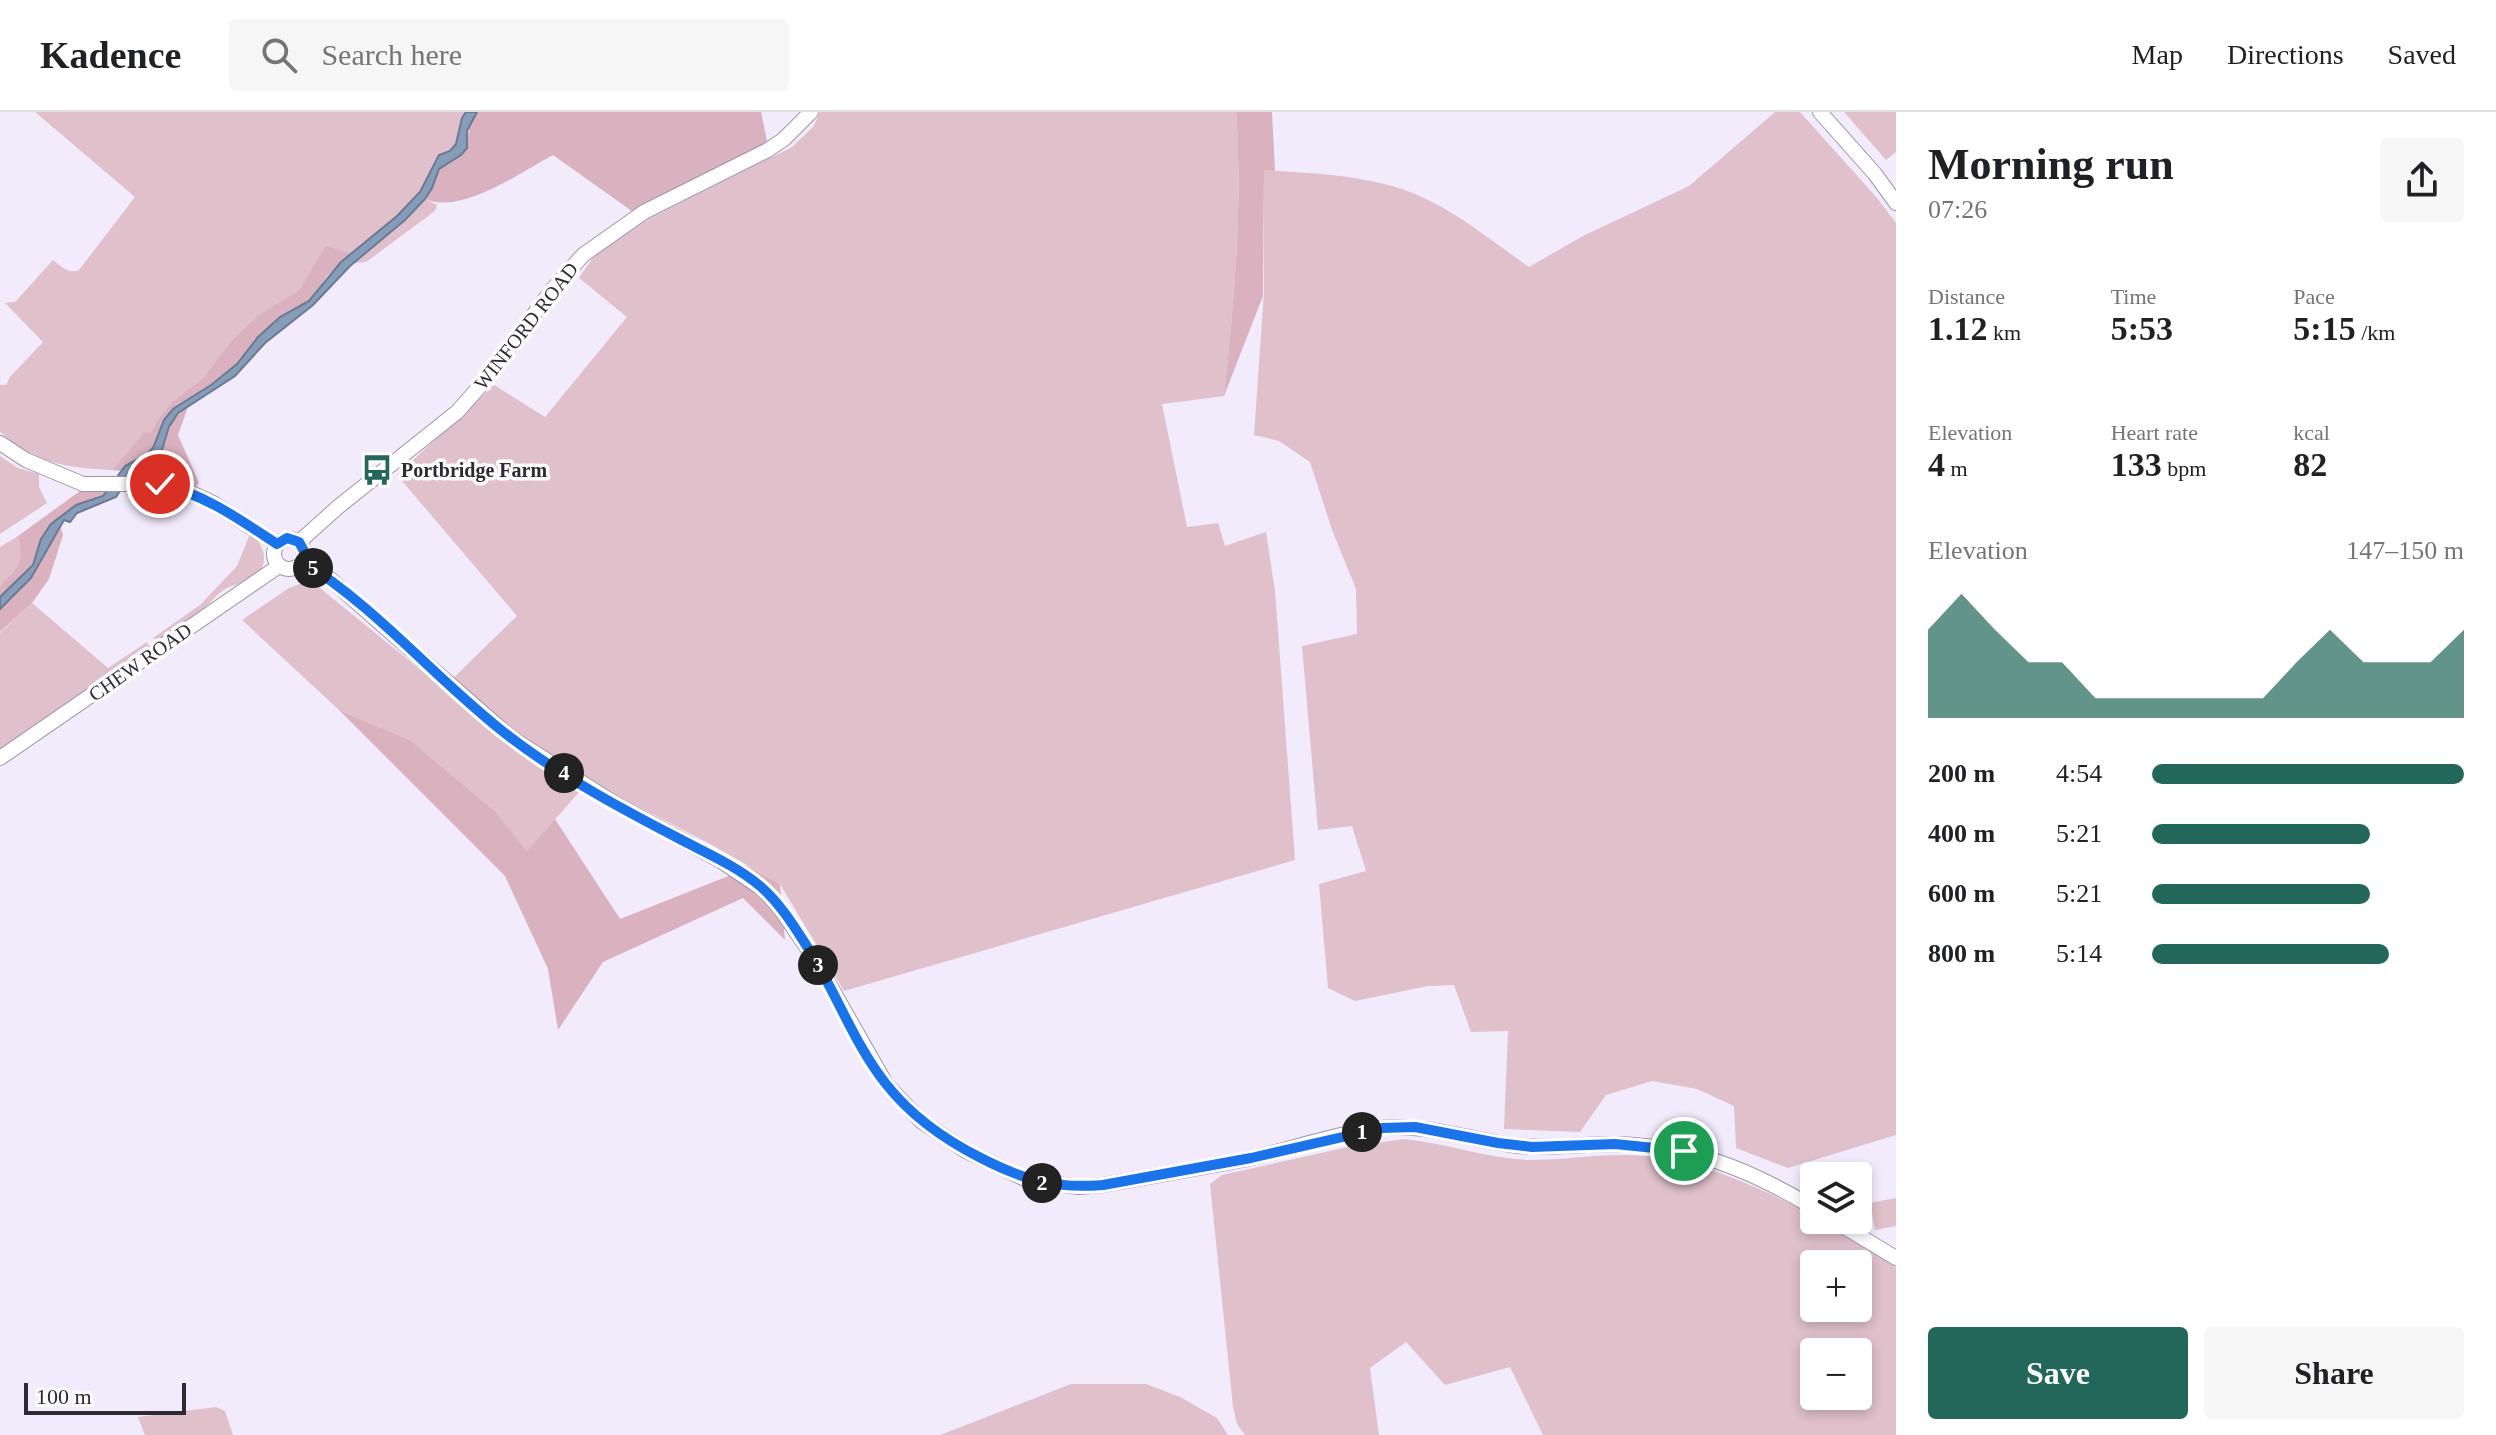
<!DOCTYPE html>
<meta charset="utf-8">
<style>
body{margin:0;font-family:"Times New Roman",serif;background:#f6f6f6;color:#202124;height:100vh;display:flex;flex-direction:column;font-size:30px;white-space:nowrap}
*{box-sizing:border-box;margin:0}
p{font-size:26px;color:#757577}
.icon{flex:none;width:44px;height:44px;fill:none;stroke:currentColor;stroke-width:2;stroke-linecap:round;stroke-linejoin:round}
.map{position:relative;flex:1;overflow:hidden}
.drawer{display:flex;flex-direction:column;background:#fff;width:600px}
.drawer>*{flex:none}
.tools{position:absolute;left:1800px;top:1050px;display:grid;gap:16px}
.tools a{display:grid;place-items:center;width:72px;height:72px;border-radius:8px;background:#fff;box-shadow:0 4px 12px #0003;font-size:40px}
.scale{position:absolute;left:24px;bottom:20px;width:162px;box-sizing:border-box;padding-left:8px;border:4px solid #2e2a34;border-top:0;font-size:22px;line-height:28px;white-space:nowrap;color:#2e2a34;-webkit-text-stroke:6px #fcfcfc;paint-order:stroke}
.pin{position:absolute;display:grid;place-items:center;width:68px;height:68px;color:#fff;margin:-34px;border:4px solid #fff;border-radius:50%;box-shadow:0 2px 8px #0007}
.km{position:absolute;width:40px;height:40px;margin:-20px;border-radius:50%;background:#222;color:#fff;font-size:22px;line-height:40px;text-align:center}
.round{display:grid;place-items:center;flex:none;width:84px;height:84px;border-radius:8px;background:#f6f6f6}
.summary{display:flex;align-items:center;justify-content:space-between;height:136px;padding:0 32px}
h1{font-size:44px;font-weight:700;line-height:60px}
.metrics{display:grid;grid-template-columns:repeat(3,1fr);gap:12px;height:136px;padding:8px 32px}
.metrics div{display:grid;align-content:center}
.metrics b{font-size:34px;font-weight:700}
.metrics small{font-size:22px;font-weight:400}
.metrics p{font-size:22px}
.chart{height:224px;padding:16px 32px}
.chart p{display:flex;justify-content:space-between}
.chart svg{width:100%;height:144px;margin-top:8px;fill:#226759;opacity:.7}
.button{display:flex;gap:16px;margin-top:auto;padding:16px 32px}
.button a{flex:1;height:92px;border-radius:8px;background:#226759;color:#fff;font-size:32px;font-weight:700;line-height:92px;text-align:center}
.button a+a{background:#f6f6f6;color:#202124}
ul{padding:0 32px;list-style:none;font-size:26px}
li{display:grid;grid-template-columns:128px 96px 1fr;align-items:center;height:60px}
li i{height:20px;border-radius:10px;background:#226759}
header{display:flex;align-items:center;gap:48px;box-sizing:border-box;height:112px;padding:0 40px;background:#fff;border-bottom:2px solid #e0e0e0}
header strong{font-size:38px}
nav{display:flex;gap:44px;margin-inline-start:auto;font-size:28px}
.search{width:560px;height:72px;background:#f6f6f6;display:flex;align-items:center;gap:20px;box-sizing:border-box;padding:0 28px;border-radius:8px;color:#757577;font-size:30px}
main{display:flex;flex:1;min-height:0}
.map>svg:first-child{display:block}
</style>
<header>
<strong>Kadence</strong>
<div class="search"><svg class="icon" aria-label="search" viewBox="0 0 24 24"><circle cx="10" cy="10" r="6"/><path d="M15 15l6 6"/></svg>Search here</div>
<nav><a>Map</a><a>Directions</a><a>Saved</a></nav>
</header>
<main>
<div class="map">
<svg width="1896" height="1323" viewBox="0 0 1896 1323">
<rect width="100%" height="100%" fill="#f2ebfc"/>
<!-- green -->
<path fill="#dfc0cb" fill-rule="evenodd" d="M35 0H466L462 6 456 32 450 39 439 43 420 80 397 104 351 142 326 133 299 178 258 203 231 229 203 266 172 290 158 307 151 322 144 320 112 358C65 356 37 351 0 320V273H6L10 265 43 230 5 191 15 190 53 148C62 155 68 162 79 158L135 85Z
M820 0H1236C1243 95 1234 190 1224 284L1162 292 1187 415 1218 411 1225 434 1266 420 1275 479 1295 748 844 879 780 772 710 732 589 669 527 739 496 700 410 628 339 598 242 508 289 476 310 468 443 576 517 504 397 363 494 273 545 305 627 205 579 166 594 144 645 109 792 35 813 15Z
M1775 0H1800L1877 86 1896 111V1023L1788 1056 1736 1036 1734 994 1697 977 1652 969 1606 983 1580 1020 1504 1017 1508 919 1471 920 1454 873 1428 874 1355 889 1328 876 1319 772 1366 759 1352 714 1318 718 1302 534 1357 522 1356 477 1332 418 1310 350 1279 329 1254 323 1264 179V58C1307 61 1350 62 1392 74 1443 88 1486 125 1529 155L1583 124 1689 74Z
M1844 0H1896V40L1886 48Z
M425 87 437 93 435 99 366 150 355 151 405 109Z
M0 344 18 356 39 362V375L47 391 0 422Z
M250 422C267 433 270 457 251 468 242 473 231 472 222 479 215 484 211 491 204 496 190 508 173 518 158 529L153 526 200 493 237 454Z
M18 424C24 451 18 455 0 474V435Z
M32 491 108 556 147 530 149 536 0 639V521Z
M1404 1027C1447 1031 1488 1047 1530 1048 1561 1048 1591 1043 1622 1043 1686 1042 1745 1069 1801 1097L1814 1105V1108H1818L1896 1155V1323H1543L1510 1255 1445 1273 1406 1230 1370 1256 1379 1323H1245L1237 1312 1233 1295 1210 1072 1222 1063 1348 1035ZM1814 1152H1858V1196H1814ZM1814 1240H1858V1284H1814Z
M1896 1086V1114L1875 1118 1870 1091Z
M1071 1272H1146L1180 1285 1217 1306 1228 1323H940Z
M216 1295 225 1299 233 1323H145L138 1305Z"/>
<!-- forest -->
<path fill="#d9b1bf" d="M477 0H761L768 34 636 102 553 43C519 61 462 103 425 87 431 78 433 67 439 58 445 48 459 45 466 30 471 18 467 14 477 0Z
M1236 0H1272L1275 59 1264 58 1263 184 1224 284C1234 190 1243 95 1236 0Z
M326 133 351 142 328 163 309 189 280 205 258 225 237 252 164 308 153 336 138 348 125 354 122 359 112 358 144 320 151 321 158 307 172 290 203 266 231 229 258 203 299 178Z
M189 292 178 323 199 371 195 375 168 367 131 363 160 344 173 308Z
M110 375 103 385 76 393 52 413 38 435 33 453 0 485V474C18 455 24 451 18 424L84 376Z
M61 416 63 423 49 467 32 491 0 520V497L40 451 46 436Z
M339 598 410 628 496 700 527 739 555 707 620 807 731 763 746 753 780 772 785 828 743 786 603 850 558 918 548 857 505 764Z"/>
<!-- water -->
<path fill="#859db9" stroke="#6b7a91" stroke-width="2" d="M466 0H477L467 19V36L461 43 439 57 432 76 425 87 405 108 350 154 313 193 265 231 235 264 178 301 169 315 160 344 133 359 116 385 77 401 70 410 64 408 31 466 0 497V485L33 453 41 427 51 412 76 393 103 384 125 354 146 343 153 336 164 308 173 297 211 273 237 252 258 225 280 205 309 189 341 150 397 104 420 80 439 43 450 39 456 32 462 6Z"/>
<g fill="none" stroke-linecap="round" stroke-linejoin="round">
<defs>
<path id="secondary" d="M1820 0 1875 62 1896 91
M0 331 26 348 83 372H160L185 378 213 391 277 432
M274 442a15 15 0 1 1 30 0a15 15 0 1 1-30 0Z
M299 430 338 395 457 300 481 273 552 178 583 143 644 100 768 38 784 27 811 0
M302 449 330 467 510 625 614 691 721 749 763 777 780 796 816 849 886 972 921 1009 966 1039 1027 1068 1079 1075 1103 1073C1152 1064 1202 1056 1252 1046 1295 1036 1337 1021 1381 1016 1427 1011 1473 1029 1519 1034 1551 1037 1583 1032 1615 1032 1692 1034 1749 1057 1814 1096
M0 646 279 454
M1833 1108 1896 1146"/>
</defs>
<!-- secondary casing -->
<use href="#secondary" stroke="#9e94ad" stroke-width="16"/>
<!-- secondary -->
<use href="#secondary" stroke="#fff" stroke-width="14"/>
</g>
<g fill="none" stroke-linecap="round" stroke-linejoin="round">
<defs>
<path id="route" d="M160 372C204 382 239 407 277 432L287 426 299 430 305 441 302 449C380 498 438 570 510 625 561 664 620 696 676 725 704 740 735 753 760 774 780 791 794 814 808 836 836 880 854 932 886 972 912 1005 945 1028 981 1046 1024 1068 1054 1077 1103 1073L1251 1046 1382 1016 1415 1015 1498 1031 1532 1035 1615 1032 1684 1039"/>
</defs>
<!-- route casing -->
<use href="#route" stroke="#fff" stroke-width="16"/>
<!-- route -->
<use href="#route" stroke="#1a73e8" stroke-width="10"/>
</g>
<!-- icons -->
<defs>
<symbol id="bus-bare" viewBox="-9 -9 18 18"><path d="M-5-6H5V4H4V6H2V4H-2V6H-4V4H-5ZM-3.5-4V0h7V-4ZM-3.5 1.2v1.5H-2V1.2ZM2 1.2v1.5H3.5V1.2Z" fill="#226759" stroke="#fcfcfc" stroke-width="2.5" paint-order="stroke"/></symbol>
</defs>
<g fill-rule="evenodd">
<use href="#bus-bare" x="355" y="336" width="44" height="44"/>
</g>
<g text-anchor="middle" stroke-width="7" stroke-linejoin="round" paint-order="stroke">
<!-- street labels -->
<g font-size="20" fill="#2e2a34" stroke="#fcfcfc">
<text transform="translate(526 214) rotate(-52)" y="7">WINFORD ROAD</text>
<text transform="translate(140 550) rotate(-35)" y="7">CHEW ROAD</text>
</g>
<!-- poi labels -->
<g font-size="20" font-weight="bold" fill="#2e2a34" stroke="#fcfcfc" text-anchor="start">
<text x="401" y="365">Portbridge Farm</text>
</g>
</g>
</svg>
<div class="tools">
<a><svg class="icon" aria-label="layers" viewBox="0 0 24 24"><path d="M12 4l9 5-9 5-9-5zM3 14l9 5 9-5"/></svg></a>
<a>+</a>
<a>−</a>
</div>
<div class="scale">100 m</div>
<div class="pin" style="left:1684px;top:1039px;background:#1e9e55"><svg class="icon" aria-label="arrive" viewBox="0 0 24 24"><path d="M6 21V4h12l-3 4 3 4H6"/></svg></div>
<div class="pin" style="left:160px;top:372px;background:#d93025"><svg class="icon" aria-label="check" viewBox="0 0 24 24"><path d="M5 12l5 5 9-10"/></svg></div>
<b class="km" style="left:1362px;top:1020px">1</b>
<b class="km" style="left:1042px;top:1071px">2</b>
<b class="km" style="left:818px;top:853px">3</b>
<b class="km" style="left:564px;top:661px">4</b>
<b class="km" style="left:313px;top:456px">5</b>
</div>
<section class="drawer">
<div class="summary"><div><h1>Morning run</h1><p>07:26</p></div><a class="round"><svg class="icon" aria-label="share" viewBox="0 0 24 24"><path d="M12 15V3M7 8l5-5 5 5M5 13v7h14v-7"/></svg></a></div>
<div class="metrics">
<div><p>Distance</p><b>1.12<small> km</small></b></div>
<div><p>Time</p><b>5:53</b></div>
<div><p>Pace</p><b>5:15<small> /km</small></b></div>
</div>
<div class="metrics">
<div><p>Elevation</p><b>4<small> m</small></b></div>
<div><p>Heart rate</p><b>133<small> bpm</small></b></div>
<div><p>kcal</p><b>82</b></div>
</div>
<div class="chart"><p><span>Elevation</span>147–150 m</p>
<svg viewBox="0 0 160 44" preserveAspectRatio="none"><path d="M0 44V17L10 6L20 17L30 27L40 27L50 38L60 38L70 38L80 38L90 38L100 38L110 27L120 17L130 27L140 27L150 27L160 17V44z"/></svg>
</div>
<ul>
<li><b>200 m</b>4:54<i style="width:100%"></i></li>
<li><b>400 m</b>5:21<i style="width:70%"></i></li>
<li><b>600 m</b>5:21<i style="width:70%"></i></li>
<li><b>800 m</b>5:14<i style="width:76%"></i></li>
</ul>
<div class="button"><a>Save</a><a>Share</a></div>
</section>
</main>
